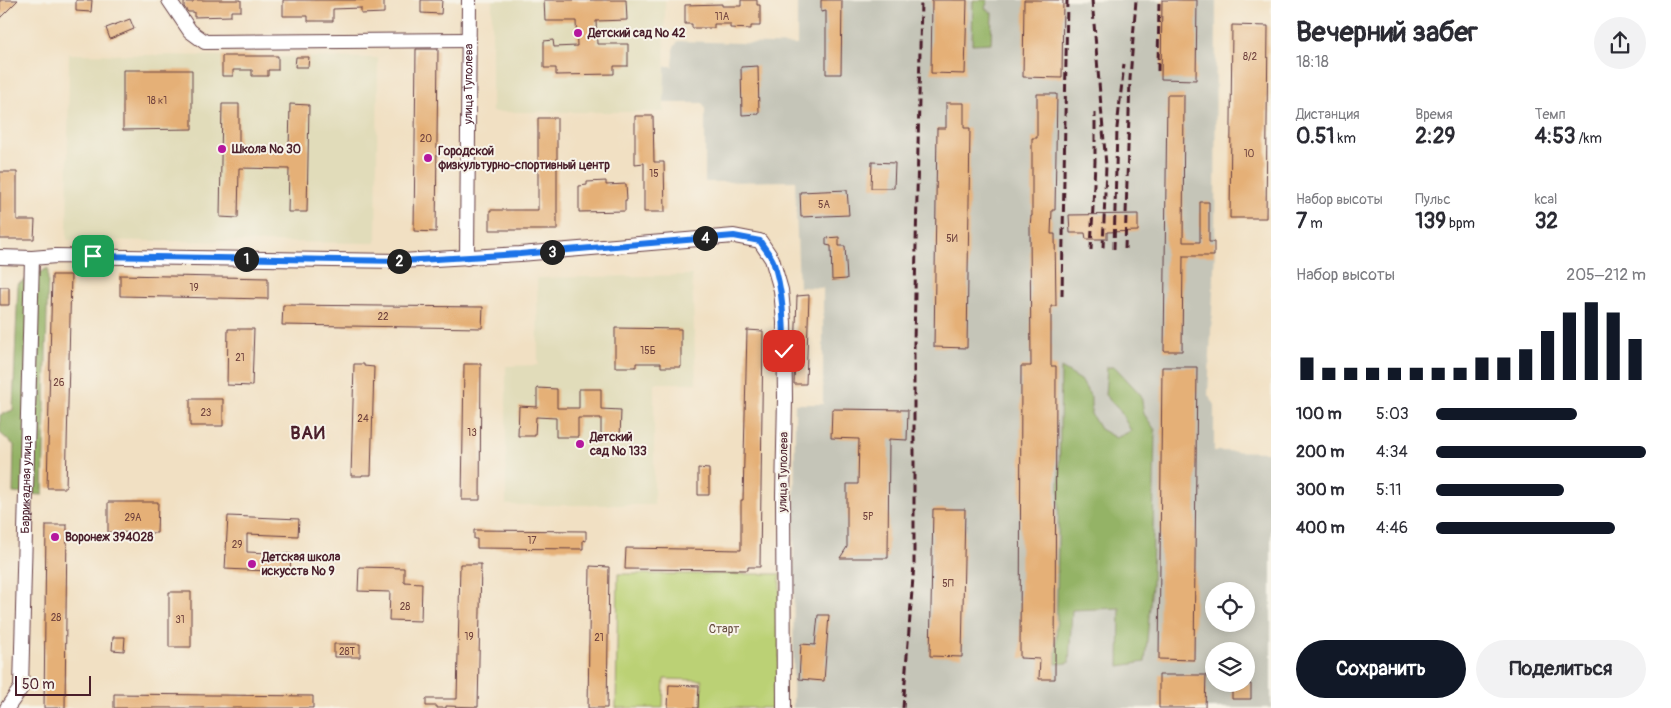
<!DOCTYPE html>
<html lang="ru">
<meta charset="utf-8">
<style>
body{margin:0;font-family:Pangolin,sans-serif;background:#f2f2f3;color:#2b2b33;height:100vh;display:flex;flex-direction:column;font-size:19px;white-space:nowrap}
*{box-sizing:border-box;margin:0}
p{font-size:16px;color:#7c7c81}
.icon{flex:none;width:28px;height:28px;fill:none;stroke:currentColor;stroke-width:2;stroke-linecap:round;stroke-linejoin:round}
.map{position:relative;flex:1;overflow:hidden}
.drawer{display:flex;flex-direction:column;background:#fff;width:400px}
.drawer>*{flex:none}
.controls{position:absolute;left:1205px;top:582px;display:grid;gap:10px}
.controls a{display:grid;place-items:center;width:50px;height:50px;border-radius:50%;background:#fff;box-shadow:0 2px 12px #0003;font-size:25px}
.scale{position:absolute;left:15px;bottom:12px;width:76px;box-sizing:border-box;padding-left:5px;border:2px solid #4a1f2b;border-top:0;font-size:14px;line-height:18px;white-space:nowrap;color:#4a1f2b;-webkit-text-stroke:4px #f7f3e8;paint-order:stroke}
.pin{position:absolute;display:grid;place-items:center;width:42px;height:42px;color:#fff;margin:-21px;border-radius:10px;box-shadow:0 2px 8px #0006}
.km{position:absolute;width:25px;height:25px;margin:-12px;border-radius:50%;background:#222;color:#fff;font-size:14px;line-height:25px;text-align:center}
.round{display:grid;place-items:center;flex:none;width:52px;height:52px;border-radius:26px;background:#f2f2f3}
.headline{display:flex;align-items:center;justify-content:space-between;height:85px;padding:0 25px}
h1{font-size:28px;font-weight:700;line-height:38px}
.stats{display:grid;grid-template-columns:repeat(3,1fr);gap:8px;height:85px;padding:5px 25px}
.stats div{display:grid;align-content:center}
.stats b{font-size:21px;font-weight:700}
.stats small{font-size:14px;font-weight:400}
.stats p{font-size:14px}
.chart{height:140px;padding:10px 25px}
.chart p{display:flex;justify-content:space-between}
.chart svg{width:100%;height:90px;margin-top:5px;stroke:#111827;stroke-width:6}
.primary-button{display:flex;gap:10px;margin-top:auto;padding:10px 25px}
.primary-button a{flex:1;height:58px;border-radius:30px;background:#111827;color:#fff;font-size:20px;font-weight:700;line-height:58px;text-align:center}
.primary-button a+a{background:#f2f2f3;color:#2b2b33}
ul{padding:0 25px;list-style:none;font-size:16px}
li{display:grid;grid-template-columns:80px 60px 1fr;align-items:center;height:38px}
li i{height:12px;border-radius:6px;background:#111827}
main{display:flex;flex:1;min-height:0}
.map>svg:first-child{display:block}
</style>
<main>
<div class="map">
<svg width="1271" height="708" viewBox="0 0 1271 708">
<rect width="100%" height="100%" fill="#f7f3e8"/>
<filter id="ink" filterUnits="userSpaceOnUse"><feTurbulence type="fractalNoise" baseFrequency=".02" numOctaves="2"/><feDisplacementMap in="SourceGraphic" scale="10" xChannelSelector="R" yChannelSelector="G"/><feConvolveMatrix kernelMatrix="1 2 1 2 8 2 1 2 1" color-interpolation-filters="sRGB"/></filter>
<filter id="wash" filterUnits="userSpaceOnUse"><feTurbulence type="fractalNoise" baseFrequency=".0096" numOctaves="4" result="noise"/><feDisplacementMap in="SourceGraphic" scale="20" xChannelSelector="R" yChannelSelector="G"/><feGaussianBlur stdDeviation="1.12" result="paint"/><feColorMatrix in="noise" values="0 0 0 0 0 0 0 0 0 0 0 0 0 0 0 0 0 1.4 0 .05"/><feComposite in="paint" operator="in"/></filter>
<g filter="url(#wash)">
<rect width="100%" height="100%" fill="#f1e0c3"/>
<!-- built -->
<path fill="#e1dcba" d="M492 0H665L664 112H492Z
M69 54 378 58 376 243 67 240Z
M692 275 696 383H654V505H506V366L538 365 537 278Z"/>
<!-- industrial -->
<path fill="#c5c5b8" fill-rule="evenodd" d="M797 0H1216L1215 249 1208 395 1214 405V451L1271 452V708H793L795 404H823V288L799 287 795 181 705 182V109L703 103H664L665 66H673V49L678 41 797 45ZM1214 591H1246V624H1214ZM1214 651H1246V684H1214Z"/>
<!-- green -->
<path fill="#bbd175" stroke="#827850" d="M618 574H780L779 708H702V680L664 679 663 708H616Z"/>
<!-- forest -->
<path fill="#94b366" stroke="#6f6948" d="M973 0H988L985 8 992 13 991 43 972 44Z
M48 268 43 495 13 493 14 445 0 433V415L13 410 18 284Z
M1107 367H1115L1141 395 1144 414 1155 430 1152 584 1145 662 1119 666 1120 608 1072 610 1069 663 1056 664 1061 368 1081 380 1091 397V414L1100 429 1116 438 1131 431 1120 411 1105 395Z"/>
<g id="blocks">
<!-- building -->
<path fill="#e5b077" d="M0 0H18L0 18Z
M76 0H92L91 12 76 11Z
M193 0H241V11H231V16L194 17V12H188L184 7V2H193Z
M283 0H384V13L361 14V8L333 9V21H308V16H283Z
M421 0H442L441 14 421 13Z
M544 0H626L627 20 596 21 597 44H628V66H614V74L556 75V68H544V41L553 40 554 47 577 46 576 21H545Z
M741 0H757V5H760V26H751V29L730 28V24H714V28H692V24H685V5L722 4V6H741Z
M821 0H842L841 74H826V11L821 12Z
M932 0H967L965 74 931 73Z
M1024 0H1063L1062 78 1023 77Z
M1162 0H1197L1196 80 1161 79Z
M130 19 134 29 110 39 106 28Z
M1232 25 1268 26 1266 218H1230Z
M416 49H438L436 232 414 231Z
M222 56H278V70H268V76H252V70H233V76H222Z
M296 57H309L308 67H295Z
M758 66 759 114 742 115 741 67Z
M123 70H192V129L123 130Z
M1037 94H1057L1055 210H1052L1051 234H1055L1056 306H1051V366H1056L1055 679H1039L1040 659 1020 658 1021 366H1031L1030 227 1031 216H1032V138H1037Z
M1167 95H1184L1183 242H1200V202H1209V242H1214V256H1183L1182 351H1164Z
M946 103H964V128H970L967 348 934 347 937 128H946Z
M222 104H239V150H289L290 104 309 105 307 212H288L289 169 239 168 238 218 220 217Z
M635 116H653L654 162H664L665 212H644V163L635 164Z
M538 118H557V230H490V210H538Z
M872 162 895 163 894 188H871Z
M0 172H17V220H35L34 239H0Z
M606 181V185L626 184 627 200H625V211L579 212V186L587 185V182Z
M847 190 849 215 801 217 800 192Z
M1138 214V231L1107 232V239H1086L1085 233H1070L1069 215Z
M839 237V246H845L847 279 832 280 831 246 826 245V238Z
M52 275H71L66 488H47Z
M120 275 268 278V299L120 296Z
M0 287H9V305H0Z
M809 295 806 384H794L797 296Z
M283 305 483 307 482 328 282 325Z
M615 328 681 329V367H661V363H636V367H615Z
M228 329H254L252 386 227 385Z
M747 330 763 331 760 567H748V570L625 569 626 548 741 550V500H743Z
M354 364H364V366L374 367 371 475H362V476H351Z
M464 364H481L480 500H462Z
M1162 367H1197L1194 660 1159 659Z
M537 388 557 389V408H579V389H601V409L621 410 620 439 601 438V418H578V437H556V418L536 417 535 436H518L519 406 537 407Z
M190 399H223V426H190Z
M832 409 908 410 907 440 889 439 888 558H840L847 547V484H858L859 439 831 438Z
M698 468 709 469V495H698Z
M108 502H158L157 533 108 532Z
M933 509H965L962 657 930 656Z
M228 516 299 519 298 536 247 534V552L291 554 290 572 225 569Z
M46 525H67L65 708H44Z
M474 530 586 531V541L583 540V549L477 548V539H474Z
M460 564H481L478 707 446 706V708H437V706H426V699H457Z
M590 566 609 567 607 708H588Z
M359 567 404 568V582L422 583 421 621 389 620 390 592 358 591Z
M169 592H191V647H169Z
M818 615H829L824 681 799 679 801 644 815 645Z
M113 637H125L124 651 112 650Z
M334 644H360V657H334Z
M1159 675H1206L1205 708H1159Z
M1232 684H1251V699H1232Z
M669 685 699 686 698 708H668Z
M114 694 313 696V708H114Z"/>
</g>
</g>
<g filter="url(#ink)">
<use href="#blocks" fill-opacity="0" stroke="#633c42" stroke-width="1"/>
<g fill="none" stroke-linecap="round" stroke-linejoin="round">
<defs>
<g id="minor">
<path d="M169 0 190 31 205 42 469 40"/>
<path d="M0 257 32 258 56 256 401 261 520 254 734 236 760 241 772 259 781 290 784 322 785 398 783 496 784 708"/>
<path id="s1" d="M467 258 469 0"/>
<path id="s2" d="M7 708 21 688 32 258"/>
</g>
</defs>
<!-- minor casing -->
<use href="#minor" stroke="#633c42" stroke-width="16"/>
<!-- minor -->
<use href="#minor" stroke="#fff" stroke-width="14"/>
<!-- rail -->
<path stroke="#4a1f2b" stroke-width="3" stroke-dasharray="8 4" stroke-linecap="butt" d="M1092 0 1106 165 1103 249
M1158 71 1159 0
M1114 249 1117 128 1124 64
M1125 249 1130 79 1136 0
M1091 250 1095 162V113
M1062 296 1067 0
M903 708 914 564V343L921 0"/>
</g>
</g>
<g fill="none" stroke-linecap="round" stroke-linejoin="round" filter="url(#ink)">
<defs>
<path id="route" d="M93 256 402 261 520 254 734 236 760 241C764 248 770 254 773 261 783 290 784 320 784 351"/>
</defs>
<!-- route casing -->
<use href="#route" stroke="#fff" stroke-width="10"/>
<!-- route -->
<use href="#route" stroke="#1a73e8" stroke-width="6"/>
</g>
<!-- markers -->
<g fill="#b5179e" stroke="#f7f3e8" stroke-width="2">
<circle cx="578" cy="33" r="5"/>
<circle cx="222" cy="149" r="5"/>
<circle cx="428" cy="158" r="5"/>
<circle cx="580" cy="444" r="5"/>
<circle cx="55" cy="537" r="5"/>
<circle cx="252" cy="564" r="5"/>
</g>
<g text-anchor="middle" stroke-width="4" stroke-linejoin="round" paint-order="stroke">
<!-- number labels -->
<g font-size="10" fill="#71433e">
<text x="722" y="20">11А</text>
<text x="1250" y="60">8/2</text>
<text x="157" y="104">18 к1</text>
<text x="426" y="142">20</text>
<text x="1249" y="157">10</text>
<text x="654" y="177">15</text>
<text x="824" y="208">5А</text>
<text x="952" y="242">5И</text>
<text x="194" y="291">19</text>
<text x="383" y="320">22</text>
<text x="648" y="354">15Б</text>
<text x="240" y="361">21</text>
<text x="59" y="386">26</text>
<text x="206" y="416">23</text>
<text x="363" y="422">24</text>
<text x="472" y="436">13</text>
<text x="868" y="520">5Р</text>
<text x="133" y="521">29А</text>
<text x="532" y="544">17</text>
<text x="237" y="548">29</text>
<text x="948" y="587">5П</text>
<text x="405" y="610">28</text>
<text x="56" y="621">28</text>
<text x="180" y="623">31</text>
<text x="469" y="640">19</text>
<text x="599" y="641">21</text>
<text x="347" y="655">28Т</text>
</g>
<!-- poi labels -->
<g font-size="12" font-weight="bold" fill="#4a1f2b" stroke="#f7f3e8" text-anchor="start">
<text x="588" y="37">Детский сад № 42</text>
<text x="232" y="153">Школа № 30</text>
<text x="438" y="155">Городской<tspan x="438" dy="14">физкультурно-спортивный центр</tspan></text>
<text x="590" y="441">Детский<tspan x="590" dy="14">сад № 133</tspan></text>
<text x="65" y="541">Воронеж 394028</text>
<text x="262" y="561">Детская школа<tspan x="262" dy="14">искусств № 9</tspan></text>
</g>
<!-- street labels -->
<g font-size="12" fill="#4a1f2b" stroke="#f7f3e8">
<text dy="4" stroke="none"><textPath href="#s1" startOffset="174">улица Туполева</textPath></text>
<text transform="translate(783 472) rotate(-89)" y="4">улица Туполева</text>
<text dy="4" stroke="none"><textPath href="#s2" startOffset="228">Баррикадная улица</textPath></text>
</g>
<!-- park labels -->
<g font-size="12" fill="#664c3e" stroke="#f7f3e8">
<text x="724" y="633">Старт</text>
</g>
<!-- district labels -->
<g font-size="18" font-weight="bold" letter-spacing="1" fill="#4a1f2b" stroke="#f7f3e8">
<text x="308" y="439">ВАИ</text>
</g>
</g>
</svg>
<div class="controls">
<a><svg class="icon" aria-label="locate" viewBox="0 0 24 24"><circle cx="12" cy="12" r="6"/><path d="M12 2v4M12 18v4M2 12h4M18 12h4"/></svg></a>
<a><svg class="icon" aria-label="layers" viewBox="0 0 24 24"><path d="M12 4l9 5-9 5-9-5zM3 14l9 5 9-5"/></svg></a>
</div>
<div class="scale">50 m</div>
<div class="pin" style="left:93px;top:256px;background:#1e9e55"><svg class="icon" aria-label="arrive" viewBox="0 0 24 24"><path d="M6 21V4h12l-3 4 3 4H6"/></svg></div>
<div class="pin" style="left:784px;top:351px;background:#d93025"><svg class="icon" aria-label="check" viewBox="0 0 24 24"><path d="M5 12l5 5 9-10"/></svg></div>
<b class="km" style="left:246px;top:259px">1</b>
<b class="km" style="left:399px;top:261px">2</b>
<b class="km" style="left:552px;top:252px">3</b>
<b class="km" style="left:705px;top:238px">4</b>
</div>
<section class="drawer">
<div class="headline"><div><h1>Вечерний забег</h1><p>18:18</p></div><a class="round"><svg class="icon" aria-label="share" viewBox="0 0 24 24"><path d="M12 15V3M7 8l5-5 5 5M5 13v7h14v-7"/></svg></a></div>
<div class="stats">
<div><p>Дистанция</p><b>0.51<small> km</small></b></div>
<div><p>Время</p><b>2:29</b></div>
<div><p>Темп</p><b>4:53<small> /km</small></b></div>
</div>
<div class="stats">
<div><p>Набор высоты</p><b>7<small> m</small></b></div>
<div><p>Пульс</p><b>139<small> bpm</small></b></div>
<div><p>kcal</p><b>32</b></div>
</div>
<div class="chart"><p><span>Набор высоты</span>205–212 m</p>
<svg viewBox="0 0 160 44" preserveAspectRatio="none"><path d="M5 44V33M15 44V38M25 44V38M35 44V38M45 44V38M55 44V38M65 44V38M75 44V38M85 44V33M95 44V33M105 44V29M115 44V20M125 44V11M135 44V6M145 44V11M155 44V24"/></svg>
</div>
<ul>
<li><b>100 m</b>5:03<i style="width:67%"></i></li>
<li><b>200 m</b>4:34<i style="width:100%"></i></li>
<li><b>300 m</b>5:11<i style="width:61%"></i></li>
<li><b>400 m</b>4:46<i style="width:85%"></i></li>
</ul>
<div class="primary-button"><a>Сохранить</a><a>Поделиться</a></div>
</section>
</main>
